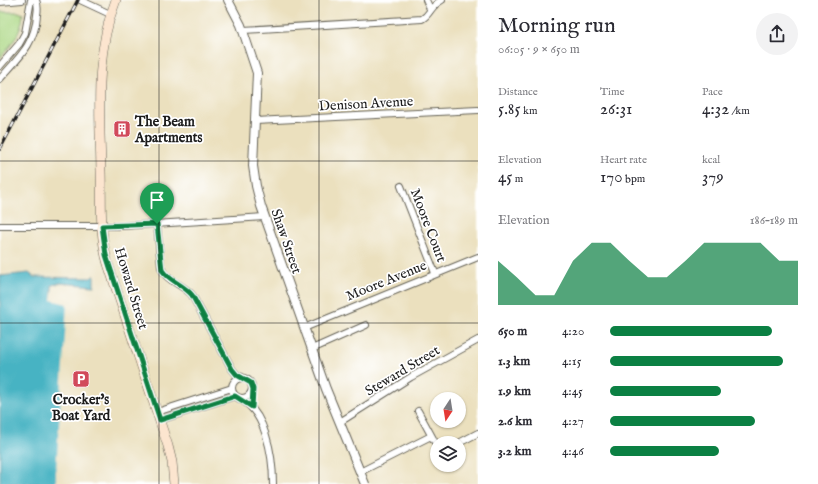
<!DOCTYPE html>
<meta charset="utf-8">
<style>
body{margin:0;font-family:"IM FELL English",serif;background:#f2f2f3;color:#2b2b33;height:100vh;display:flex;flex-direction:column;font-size:15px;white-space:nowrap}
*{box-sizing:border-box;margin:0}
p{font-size:13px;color:#7c7c81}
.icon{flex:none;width:22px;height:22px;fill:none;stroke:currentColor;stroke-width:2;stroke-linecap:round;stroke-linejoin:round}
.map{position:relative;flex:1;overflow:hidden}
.details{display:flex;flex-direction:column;background:#fff;width:340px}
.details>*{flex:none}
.needle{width:26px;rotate:192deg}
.fabs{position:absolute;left:430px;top:392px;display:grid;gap:8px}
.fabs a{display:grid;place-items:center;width:36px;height:36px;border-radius:50%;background:#fff;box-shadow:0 1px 3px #0004;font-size:20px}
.pin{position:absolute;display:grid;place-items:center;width:34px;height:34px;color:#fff;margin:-41px -17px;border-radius:50% 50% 50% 0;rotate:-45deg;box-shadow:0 0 4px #0007}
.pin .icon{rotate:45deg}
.round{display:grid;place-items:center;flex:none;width:42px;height:42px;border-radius:21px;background:#f2f2f3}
.head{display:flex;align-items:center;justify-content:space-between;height:68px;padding:0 20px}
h1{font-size:22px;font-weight:600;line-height:30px}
.metrics{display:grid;grid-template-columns:repeat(3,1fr);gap:6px;height:68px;padding:4px 20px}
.metrics div{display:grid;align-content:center}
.metrics b{font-size:17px;font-weight:600}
.metrics small{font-size:11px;font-weight:400}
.metrics p{font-size:11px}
.chart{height:112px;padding:8px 20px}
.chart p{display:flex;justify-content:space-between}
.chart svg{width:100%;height:72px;margin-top:4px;fill:#0b8043;opacity:.7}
ul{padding:0 20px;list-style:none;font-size:13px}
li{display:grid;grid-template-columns:64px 48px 1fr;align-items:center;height:30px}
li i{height:10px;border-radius:5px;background:#0b8043}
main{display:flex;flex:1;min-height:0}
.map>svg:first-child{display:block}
</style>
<main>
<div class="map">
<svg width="478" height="484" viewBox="0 0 478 484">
<rect width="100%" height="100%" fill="#fff"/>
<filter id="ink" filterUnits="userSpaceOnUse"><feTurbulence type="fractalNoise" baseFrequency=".025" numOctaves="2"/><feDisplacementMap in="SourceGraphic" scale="8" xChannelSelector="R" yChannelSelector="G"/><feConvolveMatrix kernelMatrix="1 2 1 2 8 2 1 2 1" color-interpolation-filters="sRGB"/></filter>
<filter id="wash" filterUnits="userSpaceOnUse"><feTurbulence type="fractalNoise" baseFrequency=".012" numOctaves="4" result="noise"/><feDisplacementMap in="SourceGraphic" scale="16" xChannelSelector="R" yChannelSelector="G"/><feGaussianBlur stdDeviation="0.9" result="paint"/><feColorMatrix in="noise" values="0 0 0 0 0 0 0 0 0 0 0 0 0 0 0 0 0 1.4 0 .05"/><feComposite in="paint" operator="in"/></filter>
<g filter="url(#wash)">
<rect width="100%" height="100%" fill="#ebe0be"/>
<!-- green -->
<path fill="#abd783" stroke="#647a50" d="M0 12H19L23 14C22 33 12 44 0 58Z"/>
<!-- water -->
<path fill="#46b3c3" stroke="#316870" d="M29 273 34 277 91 278 94 275V286L60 283 52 285V297L68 298 60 484H0V276Z"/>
<!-- pier -->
<path fill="#ebe0be" d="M52 292 53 295 69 296 72 302 62 484H56V471L67 304 51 300Z"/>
</g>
<g filter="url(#ink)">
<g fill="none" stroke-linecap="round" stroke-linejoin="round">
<defs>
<path id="minor" d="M80 0 110 14
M426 0 430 9
M0 2 22 0
M243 30 422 19C431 14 430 6 442 0
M0 66 19 44 25 33 31 0
M0 79C18 58 35 45 37 15 38 10 38 5 36 0
M255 121 478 110
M401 186 435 273
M157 224 161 267C165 281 183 284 192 295L232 369 237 375 244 378
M0 226H123L264 217
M304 328 478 257
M312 349 366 325
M232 388a10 10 0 1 1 20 0a10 10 0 1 1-20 0Z
M238 398C266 410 273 457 273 484
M418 411 437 446
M157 412 232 388
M160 420 235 396
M340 422 411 377 478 340
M459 443 478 433
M360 472 431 436"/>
<path id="tertiary" d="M228 0 241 25 257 73 253 166 256 186 261 206 326 389 365 484"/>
<path id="secondary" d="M116 0C94 55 100 114 101 171 102 202 99 234 108 264L168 446 172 462 174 484"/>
</defs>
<!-- minor casing -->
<use href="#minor" stroke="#646155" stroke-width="8"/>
<!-- tertiary casing -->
<use href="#tertiary" stroke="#646155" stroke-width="10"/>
<!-- secondary casing -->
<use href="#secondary" stroke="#646155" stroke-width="10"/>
<!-- minor -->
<use href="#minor" stroke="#fff" stroke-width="6"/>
<!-- tertiary -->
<use href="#tertiary" stroke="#fff" stroke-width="8"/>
<!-- secondary -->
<use href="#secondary" stroke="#fce5cf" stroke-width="9"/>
<defs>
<path id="rail" d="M0 149 78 0"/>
</defs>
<!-- rail casing -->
<use href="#rail" stroke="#1c1c1c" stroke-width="3.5"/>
<!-- rail -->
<use href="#rail" stroke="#fff" stroke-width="2" stroke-dasharray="6" stroke-linecap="butt"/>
</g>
</g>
<g fill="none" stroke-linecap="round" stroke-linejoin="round" filter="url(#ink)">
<defs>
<path id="route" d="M157 224 162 270C169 281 183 284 192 295L232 369 237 375 251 383 253 389 252 407 235 396 160 420 106 255 102 226Z"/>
</defs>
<!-- route casing -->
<use href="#route" stroke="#fff" stroke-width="8"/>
<!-- route -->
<use href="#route" stroke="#0b8043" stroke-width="5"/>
</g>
<!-- grid -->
<path fill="none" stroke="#1c1c1c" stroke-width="1" stroke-opacity="0.55" d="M159 0V484M319 0V484M0 161H478M0 323H478"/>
<!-- icons -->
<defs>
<symbol id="building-square" viewBox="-11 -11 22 22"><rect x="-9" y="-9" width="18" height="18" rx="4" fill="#d1495b" stroke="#fff"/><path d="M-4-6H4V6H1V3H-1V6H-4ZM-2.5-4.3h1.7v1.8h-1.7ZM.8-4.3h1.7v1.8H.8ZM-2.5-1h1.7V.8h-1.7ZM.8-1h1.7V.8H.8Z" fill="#fff"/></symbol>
<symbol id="parking-square" viewBox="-11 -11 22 22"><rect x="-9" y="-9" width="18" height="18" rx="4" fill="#d1495b" stroke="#fff"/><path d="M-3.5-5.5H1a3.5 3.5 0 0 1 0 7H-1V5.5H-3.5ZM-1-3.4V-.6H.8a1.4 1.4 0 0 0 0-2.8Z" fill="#fff"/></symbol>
</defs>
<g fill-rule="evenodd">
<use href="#building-square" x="112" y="119" width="20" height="20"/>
<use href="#parking-square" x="71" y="369" width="20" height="20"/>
</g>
<g text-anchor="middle" stroke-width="3.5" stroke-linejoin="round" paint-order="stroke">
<!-- street labels -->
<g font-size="14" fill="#1c1c1c" stroke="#fff">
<text transform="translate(366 103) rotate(-3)" y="5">Denison Avenue</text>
<text transform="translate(429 225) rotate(69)" y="5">Moore Court</text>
<text transform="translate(287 241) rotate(71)" y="5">Shaw Street</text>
<text transform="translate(386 280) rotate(-22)" y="5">Moore Avenue</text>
<text transform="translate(132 288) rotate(73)" y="5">Howard Street</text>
<text transform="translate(402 370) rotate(-31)" y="5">Steward Street</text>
</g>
<!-- poi labels -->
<g font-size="14" font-weight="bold" fill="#1c1c1c" stroke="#fff" text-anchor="start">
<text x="135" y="126">The Beam<tspan x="135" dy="16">Apartments</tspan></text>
<text x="81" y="404" text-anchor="middle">Crocker's<tspan x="81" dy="16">Boat Yard</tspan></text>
</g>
</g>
</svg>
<div class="fabs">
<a><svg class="needle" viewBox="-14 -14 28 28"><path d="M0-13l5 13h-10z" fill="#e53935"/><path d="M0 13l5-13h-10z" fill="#7c7c81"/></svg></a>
<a><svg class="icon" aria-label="layers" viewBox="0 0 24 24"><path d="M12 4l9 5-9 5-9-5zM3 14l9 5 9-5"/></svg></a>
</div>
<div class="pin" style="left:157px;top:224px;background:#1e9e55"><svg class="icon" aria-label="arrive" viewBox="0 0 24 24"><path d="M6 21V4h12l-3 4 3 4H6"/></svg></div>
</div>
<section class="details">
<div class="head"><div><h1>Morning run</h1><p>06:05 · 9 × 650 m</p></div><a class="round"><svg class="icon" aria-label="share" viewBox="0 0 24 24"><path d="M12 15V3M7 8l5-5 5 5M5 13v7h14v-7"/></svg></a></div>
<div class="metrics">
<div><p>Distance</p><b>5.85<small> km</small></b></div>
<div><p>Time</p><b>26:31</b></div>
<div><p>Pace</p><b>4:32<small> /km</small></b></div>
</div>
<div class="metrics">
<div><p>Elevation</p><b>45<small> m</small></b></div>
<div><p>Heart rate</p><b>170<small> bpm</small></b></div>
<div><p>kcal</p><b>379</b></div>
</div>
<div class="chart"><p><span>Elevation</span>186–189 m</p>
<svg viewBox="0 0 160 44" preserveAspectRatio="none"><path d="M0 44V17L10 27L20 38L30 38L40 17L50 6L60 6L70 17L80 27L90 27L100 17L110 6L120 6L130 6L140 6L150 17L160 17V44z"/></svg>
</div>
<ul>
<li><b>650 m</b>4:20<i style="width:86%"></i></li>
<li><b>1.3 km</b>4:15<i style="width:92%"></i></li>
<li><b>1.9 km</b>4:45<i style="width:59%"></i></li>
<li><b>2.6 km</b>4:27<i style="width:77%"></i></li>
<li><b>3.2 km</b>4:46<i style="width:58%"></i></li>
</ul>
</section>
</main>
